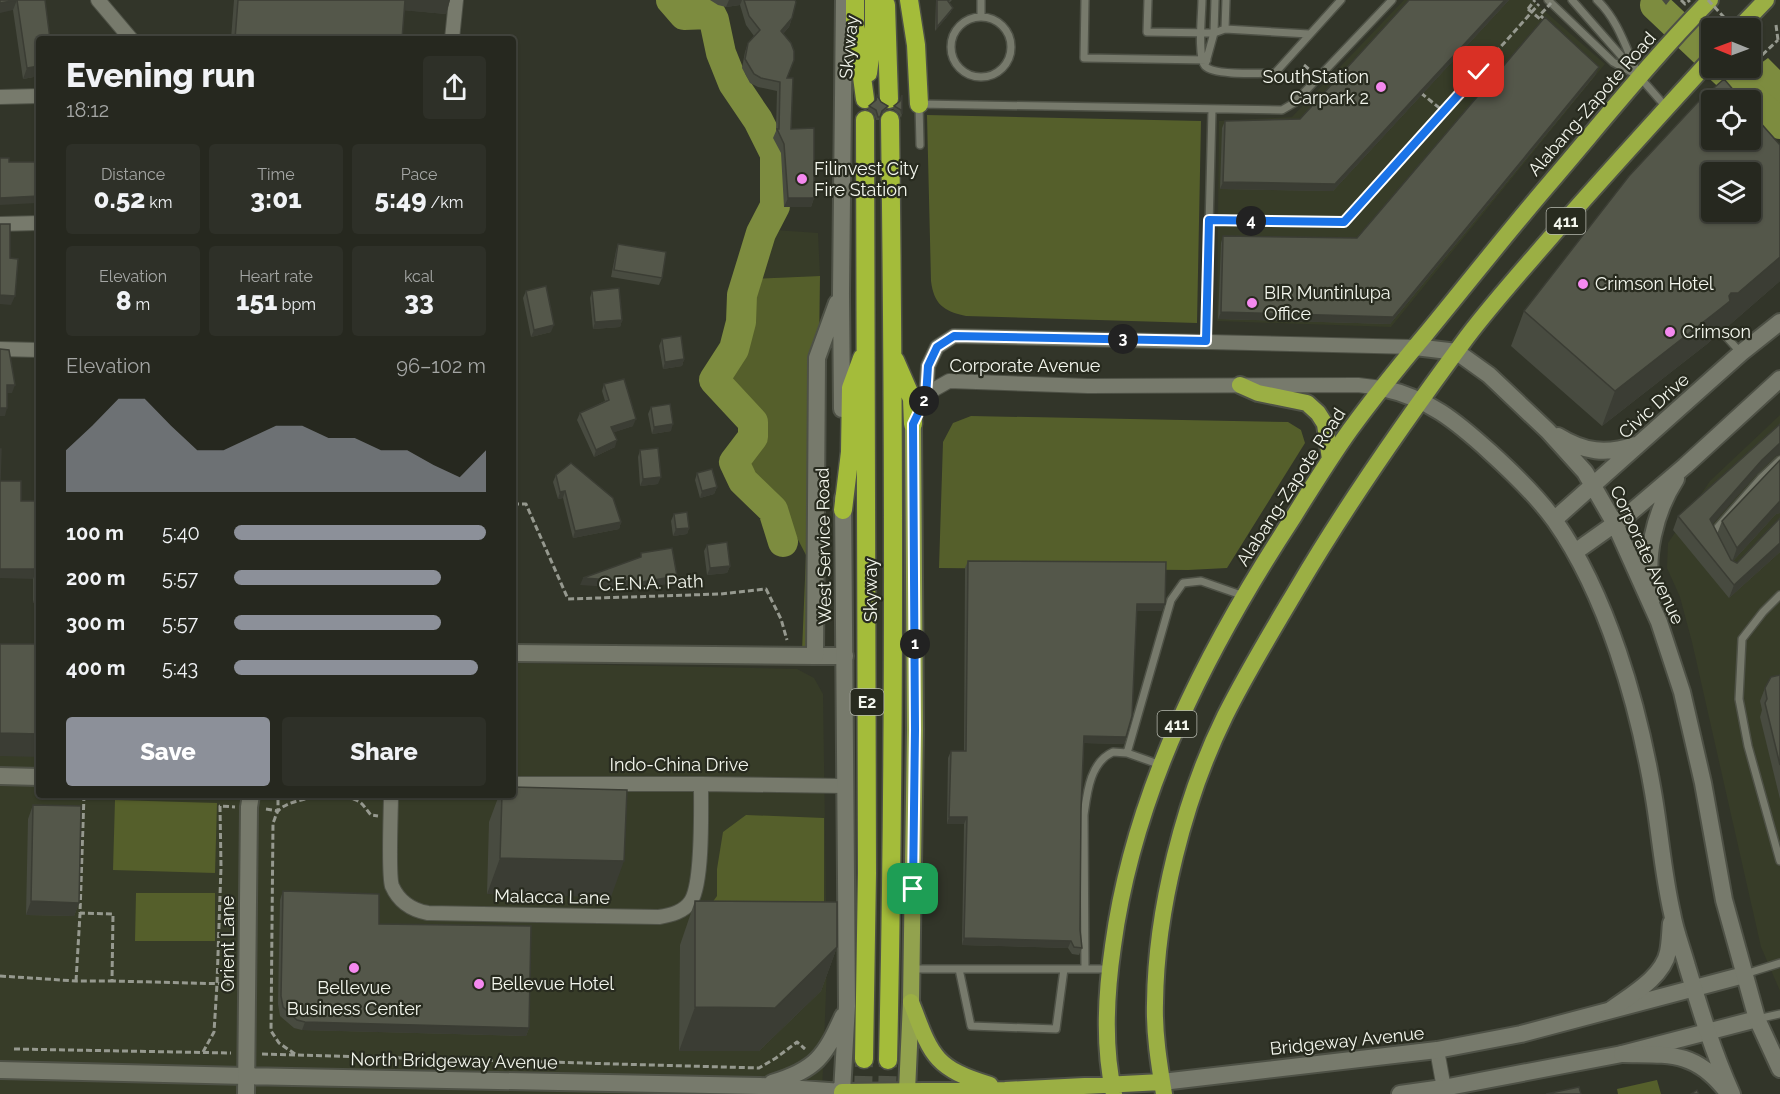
<!DOCTYPE html>
<meta charset="utf-8">
<style>
body{margin:0;font-family:Raleway,sans-serif;background:#2e3028;color:#f1f3f6;height:100vh;display:flex;flex-direction:column;font-size:22px;white-space:nowrap}
*{box-sizing:border-box;margin:0}
p{font-size:20px;color:#a4a6a4}
.icon{flex:none;width:33px;height:33px;fill:none;stroke:currentColor;stroke-width:2;stroke-linecap:round;stroke-linejoin:round}
.map{position:relative;flex:1;overflow:hidden}
.side{position:absolute;left:36px;top:36px;width:480px;height:762px;display:flex;flex-direction:column;background:#26281f;border-radius:6px;box-shadow:0 2px 4px #0004,0 0 0 2px #42443d}
.side>*{flex:none}
.needle{width:39px;rotate:271deg}
.tools{position:absolute;left:1701px;top:18px;display:grid;gap:12px}
.tools a{display:grid;place-items:center;width:60px;height:60px;border-radius:6px;background:#26281f;box-shadow:0 2px 4px #0004,0 0 0 2px #42443d;font-size:30px}
.pin{position:absolute;display:grid;place-items:center;width:51px;height:51px;color:#fff;margin:-26px;border-radius:12px;box-shadow:0 3px 9px #0006}
.km{position:absolute;width:30px;height:30px;margin:-15px;border-radius:50%;background:#222;color:#fff;font-size:16px;line-height:30px;text-align:center}
.round{display:grid;place-items:center;flex:none;width:63px;height:63px;border-radius:6px;background:#2e3028}
.summary{display:flex;align-items:center;justify-content:space-between;height:102px;padding:0 30px}
h1{font-size:33px;font-weight:800;line-height:45px}
.stats{display:grid;grid-template-columns:repeat(3,1fr);gap:9px;height:102px;padding:6px 30px}
.stats div{display:grid;align-content:center;border-radius:6px;background:#2e3028;text-align:center}
.stats b{font-size:26px;font-weight:800}
.stats small{font-size:16px;font-weight:400}
.stats p{font-size:16px}
.chart{height:168px;padding:12px 30px}
.chart p{display:flex;justify-content:space-between}
.chart svg{width:100%;height:108px;margin-top:6px;fill:#8c9099;opacity:.7}
.action{display:flex;gap:12px;margin-top:auto;padding:12px 30px}
.action a{flex:1;height:69px;border-radius:6px;background:#8c9099;color:#fff;font-size:24px;font-weight:800;line-height:69px;text-align:center}
.action a+a{background:#2e3028;color:#f1f3f6}
ul{padding:0 30px;list-style:none;font-size:20px}
li{display:grid;grid-template-columns:96px 72px 1fr;align-items:center;height:45px}
li i{height:15px;border-radius:8px;background:#8c9099}
.map>svg:first-child{display:block}
</style>
<div class="map">
<svg width="1780" height="1094" viewBox="0 0 1780 1094">
<rect width="100%" height="100%" fill="#323529"/>
<!-- built -->
<path fill="#373c28" d="M1404 0H1532L1605 64 1391 327 1217 321 1219 121 1292 117Z
M775 230 818 233 820 276 753 279 763 254Z
M1780 415V991L1761 947 1692 642 1680 597 1667 568 1668 543 1710 481Z
M0 654H39V795H513V663L797 669 814 678 823 694 827 966 822 1094H0Z"/>
<!-- green -->
<path fill="#555f2b" d="M927 115 1201 121 1197 323 966 316C943 311 934 304 931 281Z
M820 276 815 632 802 651 806 555 782 509 740 469 758 436V415L719 379 742 348 753 279Z
M971 416 1288 422 1301 430 1305 443 1227 568 1188 570 939 568 943 442 953 423Z
M115 800 217 803 215 873 113 870Z
M746 815 824 818V933H690L717 896V869L723 832Z
M136 893H215V941H135Z
M1657 1080 1661 1094H1618L1617 1089Z"/>
<!-- water -->
<path fill="#7d8c3f" d="M1768 58 1780 70V134L1751 105 1750 100H1746L1731 85Z"/>
<g fill="none" stroke-linecap="round" stroke-linejoin="round">
<!-- river -->
<path stroke="#7d8c3f" stroke-width="30" d="M671 0 684 15 711 14 714 20 721 53 733 83 758 120 775 154V206L761 233 742 295 741 322 734 349 714 380 753 422V437L734 462 743 481 773 510 783 542
M1655 5 1712 59
M1720 68 1780 124"/>
<!-- motorway-tunnel -->
<path stroke="#4f5246" stroke-width="18" stroke-dasharray="18 9" stroke-linecap="butt" d="M863 1094 864 1059
M887 1094 888 1060"/>
<defs>
<path id="service" d="M1085 0 1084 58 1207 60
M1148 0 1147 32 1214 33 1225 29
M1202 0C1202 14 1197 56 1205 66 1214 76 1261 73 1275 73L1341 0
M1226 0 1225 29 1309 34
M1548 0 1613 62 1635 74
M1572 0 1666 107
M1597 0C1617 19 1625 45 1636 70
M981 17V0
M951 47a30 30 0 1 1 60 0a30 30 0 1 1-60 0Z
M1206 62 1214 33 1215 0
M920 145 919 104 1282 110 1294 103 1392 0
M1722 332 1741 353
M1206 341 1212 110
M1711 535 1761 478 1780 460
M1780 595 1763 612 1742 639 1739 699 1748 746 1780 861
M1127 753 1171 600 1183 583 1201 581 1244 596
M912 969H1110
M959 969 971 1026 1056 1029 1064 969
M1085 969 1084 815C1087 793 1090 762 1113 752L1127 753 1161 765
M1745 974 1780 963
M1757 1019 1780 1014"/>
<path id="minor" d="M98 0 131 39
M452 39 456 0
M0 97 39 96
M0 224 39 223
M0 349 39 350
M926 397 928 366 937 347 954 336 1415 347
M924 401 933 390 949 381 1088 386 1358 385 1382 388
M513 784H701L845 786
M391 795C391 811 388 875 392 886 399 902 411 910 428 913L659 917C671 915 684 912 691 901 703 882 701 809 701 784
M1437 1050 1445 1094"/>
<path id="tertiary" d="M815 656H845
M0 776 39 777
M0 1070 246 1076
M1162 1082 1437 1050 1521 1034 1744 975
M1400 1094 1443 1088 1622 1054 1757 1019"/>
<path id="secondary" d="M1415 347 1457 352 1489 375 1548 431 1585 472 1615 524 1659 622 1682 692 1703 783 1724 900 1757 1019 1780 1069
M1382 388C1428 398 1456 421 1490 452 1512 472 1538 497 1555 521 1607 595 1638 704 1653 792 1660 832 1663 874 1672 913 1675 931 1682 948 1687 966 1700 1009 1713 1052 1732 1094
M842 409 841 294 844 0
M1558 436C1584 452 1606 455 1635 445
M1555 519 1741 353 1780 322
M1575 552 1630 513 1685 466 1780 379
M1653 597C1643 559 1655 511 1676 479
M513 653 815 656 817 358 837 303
M1612 1009C1631 995 1663 977 1668 952 1670 943 1670 932 1671 923
M1622 1054C1667 1055 1693 1050 1724 1088
M246 1076 760 1086 842 1092 847 1006 843 498
M772 1083C816 1070 825 1056 843 1016
M246 1094 249 807 251 795"/>
<path id="primary" d="M907 1091 911 1002 915 729 913 424"/>
<path id="trunk" d="M1739 28 1766 0
M1240 385 1258 393 1307 403 1318 413 1325 424 1330 459
M911 1002C931 1054 933 1068 990 1085
M842 1094V1092L1005 1090 1162 1082
M1114 1094C1103 1047 1106 994 1113 946 1134 790 1208 647 1294 516 1312 487 1330 458 1350 430 1374 397 1400 365 1426 334 1467 284 1507 233 1549 184 1602 122 1653 58 1710 0
M1164 1094C1159 1064 1154 1033 1155 1003 1156 910 1184 799 1225 716 1247 672 1272 631 1297 589 1348 502 1407 418 1467 337 1495 300 1527 265 1557 230 1608 172 1660 115 1712 58"/>
<path id="motorway" d="M855 0V25L865 99
M909 0 916 45 919 104
M886 5 889 99
M868 73 874 26V0
M895 360 912 399 913 424
M843 510 850 452 851 388 862 358
M864 1059 867 873 865 120
M888 1060C895 747 894 433 890 120"/>
</defs>
<!-- service casing -->
<use href="#service" stroke="#4e5146" stroke-width="10"/>
<!-- minor casing -->
<use href="#minor" stroke="#4e5146" stroke-width="16"/>
<!-- tertiary casing -->
<use href="#tertiary" stroke="#4e5146" stroke-width="20"/>
<!-- secondary casing -->
<use href="#secondary" stroke="#4e5146" stroke-width="20"/>
<!-- primary casing -->
<use href="#primary" stroke="#4e5146" stroke-width="20"/>
<!-- trunk casing -->
<use href="#trunk" stroke="#4e5146" stroke-width="20"/>
<!-- motorway casing -->
<use href="#motorway" stroke="#4e5146" stroke-width="21"/>
<!-- path -->
<path stroke="#96998f" stroke-width="3" stroke-dasharray="6 3" stroke-linecap="butt" d="M1528 9 1535 0
M1776 25 1778 40
M1750 46 1760 57 1778 40
M1304 65 1310 70
M1421 93 1443 111
M1220 220 1344 222 1539 4
M513 504H526L568 599 720 594 766 589 781 619 787 640
M84 795 80 913 113 914 112 981 230 984
M266 809 278 811V795
M0 976 76 981H112
M76 981 80 914
M14 1049 231 1053
M203 1052 214 1032 217 984 221 867 220 806 235 807
M262 1054 759 1068 776 1058 797 1042 805 1049
M295 1054 279 1043 271 1031 273 823C275 819 276 813 279 810 291 797 343 792 358 801 363 803 367 811 371 815L378 816"/>
<!-- service -->
<use href="#service" stroke="#777a6c" stroke-width="7"/>
<!-- minor -->
<use href="#minor" stroke="#777a6c" stroke-width="14"/>
<!-- tertiary -->
<use href="#tertiary" stroke="#777a6c" stroke-width="16"/>
<!-- secondary -->
<use href="#secondary" stroke="#777a6c" stroke-width="16"/>
<!-- primary -->
<use href="#primary" stroke="#92a24e" stroke-width="16"/>
<!-- trunk -->
<use href="#trunk" stroke="#9baf44" stroke-width="16"/>
<!-- motorway -->
<use href="#motorway" stroke="#a4bc3a" stroke-width="18"/>
<!-- path-bridge -->
<path stroke="#96998f" stroke-width="3" stroke-dasharray="6 3" stroke-linecap="butt" d="M1681 0 1685 4 1690 0
M1708 0 1734 28
M1528 9 1545 23
M1545 20 1540 15 1551 3"/>
</g>
<!-- wall -->
<path fill="#484b40" d="M0 0H45L39 39V76L23 79 13 10Z
M234 0H450L446 14 404 10 402 39H231Z
M710 0H795L792 18 789 27 783 34 791 129 814 198 811 207H784L781 153 773 138 776 131 777 91 758 87 750 83 742 68 745 52 748 43 754 36 746 25 740 5 726 7 718 5Z
M936 0H952L949 3 951 12 935 31Z
M1409 0H1509L1333 191 1220 189 1222 128 1225 121 1300 119Z
M1662 0H1670L1666 5Z
M1596 74 1390 324 1218 319 1221 243 1223 236 1357 238Z
M877 95 881 102 888 106 886 110 881 114 879 120H876L874 114 868 110 869 106 876 101Z
M900 101 902 114 901 118 899 114 893 109 894 106Z
M1780 145V281L1726 328H1720L1717 335 1707 344 1602 426 1511 346 1524 311Z
M618 244 662 278 659 285 611 277 616 251Z
M526 291 551 332 531 337 523 298Z
M592 291 622 320 620 327 593 329 590 298Z
M662 339 684 359 682 366 663 369 659 346Z
M604 384 633 426 614 432 615 447 594 457 577 420 580 413 605 401 602 391Z
M651 407 671 431 652 434 648 414Z
M39 420V446H38V424Z
M640 450 658 484 640 486 638 457Z
M1776 456 1757 474 1712 524 1717 534 1722 521 1780 460V513L1776 514 1733 561 1737 563 1780 518V552L1729 598 1673 530 1678 516Z
M697 473 717 487 714 494 700 498 695 480Z
M556 475 621 522 619 529 573 538 563 498 558 499 553 482Z
M0 481 21 501H39V603H33V579Z
M674 514 689 528 687 534 673 536 671 521Z
M707 545 730 566 727 573 707 575 704 551Z
M968 561 1162 611H1137L1126 737 1124 744 1084 743 1081 808 1080 930 1082 948 1079 955 1072 954 1068 948 962 945 964 824H947L948 758 951 751H964L965 568Z
M1780 675V799L1760 717 1762 710 1760 701 1765 688Z
M499 795H513L611 897 487 894 489 822Z
M33 805 79 903 74 916 26 915 28 819Z
M283 891 379 924 529 1028 526 1036 302 1030 294 1028 280 1016 278 1004 280 900Z
M695 901 837 947 821 991 759 1051H679L680 945Z"/>
<!-- shaded-wall -->
<path fill="#3b3d34" d="M17 0 13 10 0 13V3Z
M404 0H450L446 14 400 10Z
M729 0H742L740 5 726 7Z
M1505 0H1509L1333 191 1220 189 1223 182Z
M953 8 951 12 935 31 937 27Z
M792 18 789 27 777 40 781 31Z
M39 66V76L23 79 27 68Z
M1599 67 1596 74 1390 324 1218 319 1221 312 1393 317Z
M39 196 37 203 0 205V198Z
M788 198H814L811 207H784Z
M1780 257V281L1726 328H1720L1717 335 1707 344 1602 426 1615 391 1729 296 1731 293Z
M0 295 15 296 11 305 0 304Z
M622 320 620 327 593 329 595 322Z
M554 325 551 332 531 337 534 330Z
M684 359 682 366 663 369 665 362Z
M7 385H15L12 393H4Z
M0 408H7L5 416H0Z
M636 419 633 426 609 434 611 427Z
M673 424 671 431 652 434 654 427Z
M617 440 615 447 594 457 596 450Z
M1780 443V455L1776 456 1757 474 1705 533 1710 519 1762 460Z
M661 477 658 484 640 486 643 479Z
M717 487 714 494 700 498 702 491Z
M565 491 563 498 558 499 560 492Z
M1780 501V513L1776 514 1732 562 1737 548Z
M621 522 619 529 573 538 575 531Z
M689 528 687 534 673 536 676 529Z
M1780 543V552L1729 598 1734 585Z
M730 566 727 573 707 575 710 568Z
M0 569H37L33 579 0 578Z
M677 576 674 583 639 589 580 585 583 578Z
M36 594H39V603H33Z
M1137 604H1165L1162 611H1134Z
M0 733 39 734V757L0 756Z
M1084 736 1126 737 1124 744 1081 743Z
M949 817H967L964 824H947Z
M500 858 624 861 611 897 487 894Z
M31 901 79 903 74 916 26 915Z
M964 938 1071 941 1068 948 962 945Z
M837 947 821 991 759 1051H679L695 1007Z
M305 1022 529 1028 526 1036 302 1030Z"/>
<!-- building -->
<path fill="#54574a" stroke="#3b3d34" stroke-width="1.5" fill-rule="evenodd" d="M0 0H17L0 3Z
M17 0H45L50 39H39V66L27 68Z
M238 0H405L402 39H235Z
M744 0H795L796 2 792 18 781 31 791 43 794 51V60L787 78H793L791 129 814 128V198H788L784 144 777 129H779L780 82 761 78 754 74 745 59 748 43 760 30 749 16Z
M937 0H949L948 1 953 8 937 27Z
M1409 0H1505L1335 184 1223 182 1225 121 1300 119Z
M1545 17 1599 67 1393 317 1221 312 1223 236 1357 238Z
M1724 79 1742 100H1712V140H1750V111L1780 145V257L1738 293H1731L1729 296 1730 301 1720 309 1615 391 1524 311 1629 176 1697 103ZM1712 172H1750V212H1712Z
M877 95 881 102 888 106 882 111 880 117H878L876 110 869 106 876 100Z
M902 95V114L901 110 894 106 900 101Z
M0 158H9V162H39V196L0 198Z
M0 224H10V258L18 259 15 296 0 295Z
M618 244 666 252 662 278 614 270Z
M546 286 554 325 534 330 526 291Z
M619 288 622 320 595 322 592 291Z
M681 336 684 359 665 362 662 339Z
M0 349 9 350 15 385H7V408H0Z
M624 379 636 419 611 427 617 440 596 450 580 413 609 400 604 384Z
M670 404 673 424 654 427 651 407Z
M1780 424V443L1762 460 1710 519 1731 560 1737 563 1780 518V543L1734 585 1678 516Z
M658 448 661 477 643 479 640 450Z
M0 449H1L0 481H21V501H39V594H36L37 569H0Z
M1780 460V501L1737 548 1722 521Z
M571 463 613 498 621 522 575 531 565 491 560 492 556 475Z
M712 469 717 487 702 491 697 473Z
M687 512 689 528 676 529 674 514Z
M727 542 730 566 710 568 707 545Z
M672 548 677 576 642 582 583 578 641 557V553Z
M968 561 1166 562 1165 604H1137L1132 716 1126 737 1084 736 1081 808 1080 930 1082 948 1074 947 1071 941 964 938 967 817H949L951 751H966Z
M0 644H39V734L0 733Z
M1780 675V765L1765 703 1767 699 1765 688 1771 677Z
M513 787 627 790 624 861 500 858 502 795H513Z
M33 805 81 806 79 903 31 901Z
M283 891 379 894V924L531 926 529 1028 305 1022 297 1020 283 1007 281 996Z
M695 901 837 902V947L775 1008 695 1007Z
M1579 1087 1581 1094H1546Z
M1697 1090 1699 1094H1691Z"/>
<g fill="none" stroke-linecap="round" stroke-linejoin="round">
<defs>
<path id="route" d="M913 889 915 729 913 424 926 397 928 366 937 347 954 336 1206 341 1209 220 1344 222 1479 72"/>
</defs>
<!-- route casing -->
<use href="#route" stroke="#fff" stroke-width="12"/>
<!-- route -->
<use href="#route" stroke="#1a73e8" stroke-width="8"/>
</g>
<!-- markers -->
<g fill="#f589ef" stroke="#282b1f" stroke-width="2">
<circle cx="1381" cy="87" r="6"/>
<circle cx="802" cy="179" r="6"/>
<circle cx="1583" cy="284" r="6"/>
<circle cx="1252" cy="303" r="6"/>
<circle cx="1670" cy="332" r="6"/>
<circle cx="354" cy="968" r="6"/>
<circle cx="479" cy="984" r="6"/>
</g>
<g text-anchor="middle" stroke-width="4.5" stroke-linejoin="round" paint-order="stroke">
<!-- shield labels -->
<g fill="#282b1f" stroke="#b6b9af" stroke-width="1.5">
<rect x="1546.5" y="208" width="39" height="26" rx="4.5"/>
<rect x="850.5" y="689" width="33" height="26" rx="4.5"/>
<rect x="1157.5" y="711" width="39" height="26" rx="4.5"/>
</g>
<g font-size="16" font-weight="bold" fill="#f3f6ed">
<text x="1566" y="227">411</text>
<text x="867" y="708">E2</text>
<text x="1177" y="730">411</text>
</g>
<!-- street labels -->
<g font-size="18" fill="#f3f6ed" stroke="#282b1f">
<text transform="translate(849 47) rotate(-84)" y="6">Skyway</text>
<text transform="translate(1592 104) rotate(-49)" y="6">Alabang-Zapote Road</text>
<text x="1025" y="372">Corporate Avenue</text>
<text transform="translate(1654 406) rotate(-42)" y="6">Civic Drive</text>
<text transform="translate(1291 487) rotate(-57)" y="6">Alabang-Zapote Road</text>
<text transform="translate(824 546) rotate(-91)" y="6">West Service Road</text>
<text transform="translate(1647 555) rotate(65)" y="6">Corporate Avenue</text>
<text transform="translate(651 583) rotate(-2)" y="6">C.E.N.A. Path</text>
<text transform="translate(871 590) rotate(-90)" y="6">Skyway</text>
<text x="679" y="771">Indo-China Drive</text>
<text transform="translate(552 897) rotate(1)" y="6">Malacca Lane</text>
<text transform="translate(228 944) rotate(-90)" y="6">Orient Lane</text>
<text transform="translate(1347 1041) rotate(-6)" y="6">Bridgeway Avenue</text>
<text transform="translate(454 1061) rotate(1)" y="6">North Bridgeway Avenue</text>
</g>
<!-- poi labels -->
<g font-size="18" fill="#f3f6ed" stroke="#282b1f" text-anchor="start">
<text x="1369" y="83" text-anchor="end">SouthStation<tspan x="1369" dy="21">Carpark 2</tspan></text>
<text x="814" y="175">Filinvest City<tspan x="814" dy="21">Fire Station</tspan></text>
<text x="1595" y="290">Crimson Hotel</text>
<text x="1264" y="299">BIR Muntinlupa<tspan x="1264" dy="21">Office</tspan></text>
<text x="1682" y="338">Crimson</text>
<text x="491" y="990">Bellevue Hotel</text>
<text x="354" y="994" text-anchor="middle">Bellevue<tspan x="354" dy="21">Business Center</tspan></text>
</g>
</g>
</svg>
<div class="tools">
<a><svg class="needle" viewBox="-14 -14 28 28"><path d="M0-13l5 13h-10z" fill="#e53935"/><path d="M0 13l5-13h-10z" fill="#a4a6a4"/></svg></a>
<a><svg class="icon" aria-label="locate" viewBox="0 0 24 24"><circle cx="12" cy="12" r="6"/><path d="M12 2v4M12 18v4M2 12h4M18 12h4"/></svg></a>
<a><svg class="icon" aria-label="layers" viewBox="0 0 24 24"><path d="M12 4l9 5-9 5-9-5zM3 14l9 5 9-5"/></svg></a>
</div>
<div class="pin" style="left:913px;top:889px;background:#1e9e55"><svg class="icon" aria-label="arrive" viewBox="0 0 24 24"><path d="M6 21V4h12l-3 4 3 4H6"/></svg></div>
<div class="pin" style="left:1479px;top:72px;background:#d93025"><svg class="icon" aria-label="check" viewBox="0 0 24 24"><path d="M5 12l5 5 9-10"/></svg></div>
<b class="km" style="left:915px;top:644px">1</b>
<b class="km" style="left:924px;top:401px">2</b>
<b class="km" style="left:1123px;top:339px">3</b>
<b class="km" style="left:1251px;top:221px">4</b>
<section class="side">
<div class="summary"><div><h1>Evening run</h1><p>18:12</p></div><a class="round"><svg class="icon" aria-label="share" viewBox="0 0 24 24"><path d="M12 15V3M7 8l5-5 5 5M5 13v7h14v-7"/></svg></a></div>
<div class="stats">
<div><p>Distance</p><b>0.52<small> km</small></b></div>
<div><p>Time</p><b>3:01</b></div>
<div><p>Pace</p><b>5:49<small> /km</small></b></div>
</div>
<div class="stats">
<div><p>Elevation</p><b>8<small> m</small></b></div>
<div><p>Heart rate</p><b>151<small> bpm</small></b></div>
<div><p>kcal</p><b>33</b></div>
</div>
<div class="chart"><p><span>Elevation</span>96–102 m</p>
<svg viewBox="0 0 160 44" preserveAspectRatio="none"><path d="M0 44V27L10 17L20 6L30 6L40 17L50 27L60 27L70 22L80 17L90 17L100 22L110 22L120 27L130 27L140 33L150 38L160 27V44z"/></svg>
</div>
<ul>
<li><b>100 m</b>5:40<i style="width:100%"></i></li>
<li><b>200 m</b>5:57<i style="width:82%"></i></li>
<li><b>300 m</b>5:57<i style="width:82%"></i></li>
<li><b>400 m</b>5:43<i style="width:97%"></i></li>
</ul>
<div class="action"><a>Save</a><a>Share</a></div>
</section>
</div>
